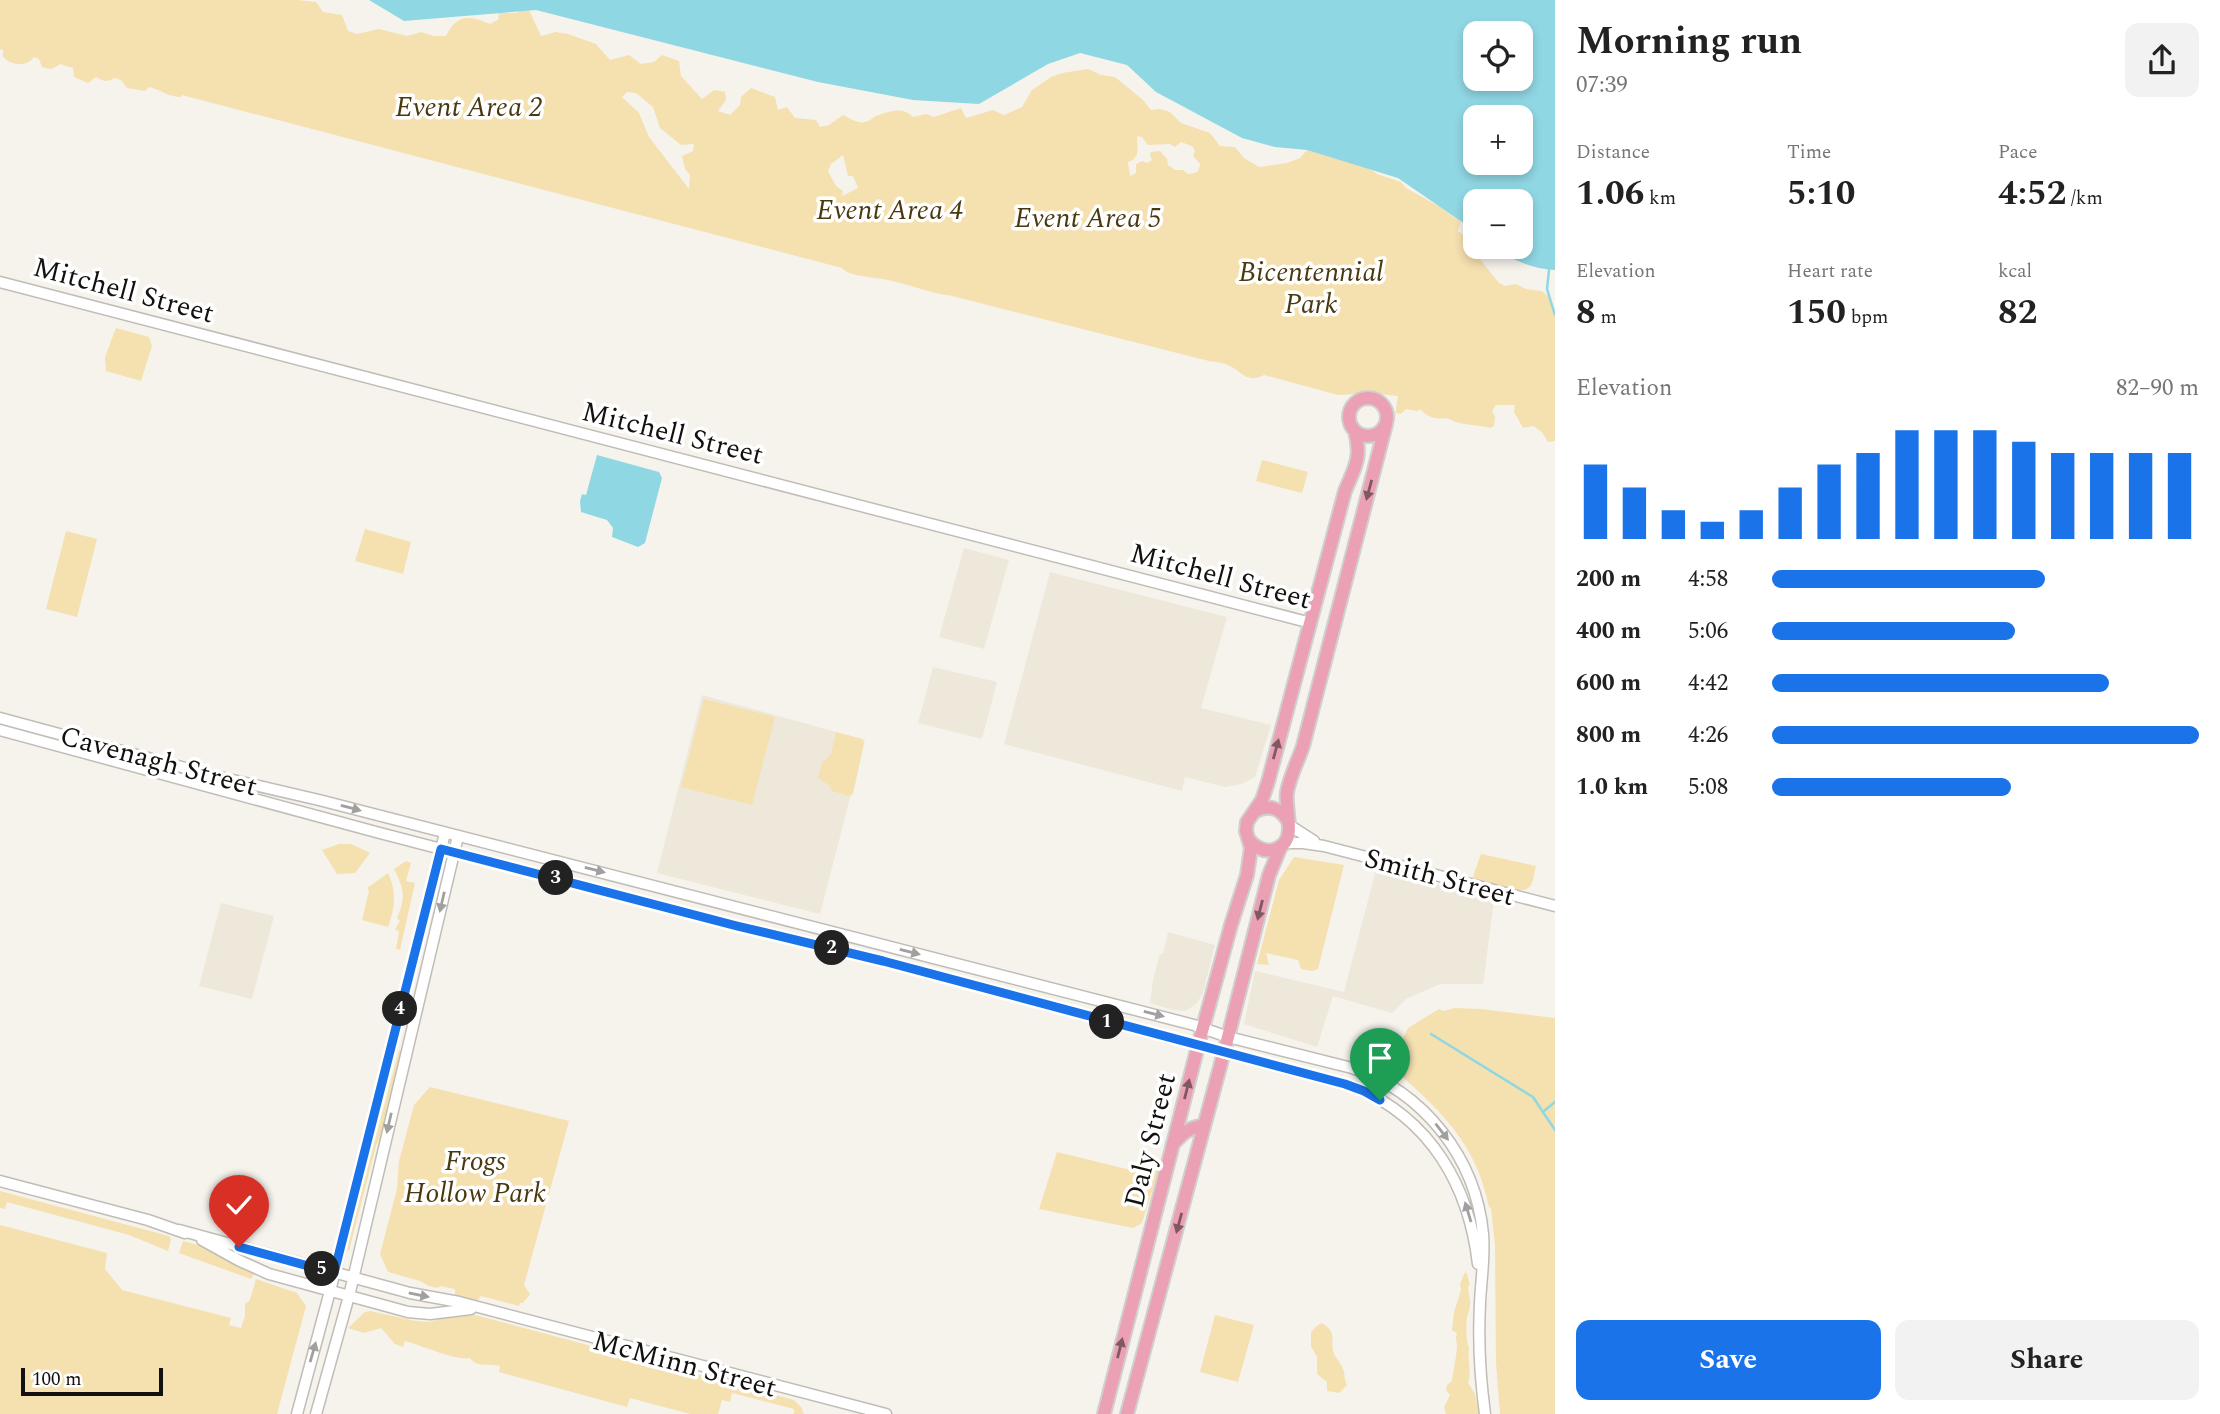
<!DOCTYPE html>
<meta charset="utf-8">
<style>
body{margin:0;font-family:Spectral,serif;background:#f2f2f2;color:#222;height:100vh;display:flex;flex-direction:column;font-size:26px;white-space:nowrap}
*{box-sizing:border-box;margin:0}
p{font-size:23px;color:#767676}
.icon{flex:none;width:38px;height:38px;fill:none;stroke:currentColor;stroke-width:2;stroke-linecap:round;stroke-linejoin:round}
.map{position:relative;flex:1;overflow:hidden}
.panel{display:flex;flex-direction:column;background:#fff;width:665px}
.panel>*{flex:none}
.tools{position:absolute;left:1463px;top:21px;display:grid;gap:14px}
.tools a{display:grid;place-items:center;width:70px;height:70px;border-radius:14px;background:#fff;box-shadow:0 4px 10px #0003;font-size:35px}
.scale{position:absolute;left:21px;bottom:18px;width:142px;box-sizing:border-box;padding-left:7px;border:4px solid #12110f;border-top:0;font-size:19px;line-height:24px;white-space:nowrap;color:#12110f;-webkit-text-stroke:5px #fff;paint-order:stroke}
.pin{position:absolute;display:grid;place-items:center;width:60px;height:60px;color:#fff;margin:-72px -30px;border-radius:50% 50% 50% 0;rotate:-45deg;box-shadow:0 0 7px #0007}
.pin .icon{rotate:45deg}
.km{position:absolute;width:35px;height:35px;margin:-18px;border-radius:50%;background:#222;color:#fff;font-size:19px;line-height:35px;text-align:center}
.round{display:grid;place-items:center;flex:none;width:74px;height:74px;border-radius:14px;background:#f2f2f2}
.head{display:flex;align-items:center;justify-content:space-between;height:119px;padding:0 21px}
h1{font-size:38px;font-weight:700;line-height:52px}
.stats{display:grid;grid-template-columns:repeat(3,1fr);gap:10px;height:119px;padding:7px 21px}
.stats div{display:grid;align-content:center}
.stats b{font-size:35px;font-weight:700}
.stats small{font-size:19px;font-weight:400}
.stats p{font-size:19px}
.chart{height:196px;padding:14px 21px}
.chart p{display:flex;justify-content:space-between}
.chart svg{width:100%;height:126px;margin-top:7px;stroke:#1a73e8;stroke-width:6}
.cta{display:flex;gap:14px;margin-top:auto;padding:14px 21px}
.cta a{flex:1;height:80px;border-radius:14px;background:#1a73e8;color:#fff;font-size:28px;font-weight:700;line-height:80px;text-align:center}
.cta a+a{background:#f2f2f2;color:#222}
ul{padding:0 21px;list-style:none;font-size:23px}
li{display:grid;grid-template-columns:112px 84px 1fr;align-items:center;height:52px}
li i{height:18px;border-radius:9px;background:#1a73e8}
main{display:flex;flex:1;min-height:0}
.map>svg:first-child{display:block}
</style>
<main>
<div class="map">
<svg width="1555" height="1414" viewBox="0 0 1555 1414">
<rect width="100%" height="100%" fill="#f6f3ed"/>
<!-- built -->
<path fill="#eee8da" d="M964 548 1009 560 984 649 939 637Z
M1050 572 1227 617 1201 708 1271 725 1255 777 1242 784 1225 787 1185 777 1182 791 1004 744Z
M933 667 997 682 982 739 918 723Z
M702 695 865 740 820 914 657 873Z
M1377 866 1494 901 1483 984H1440L1406 999 1392 1013 1333 996 1317 1047 1244 1024 1255 971 1344 992Z
M221 903 274 916 252 999 199 986Z
M1168 932 1215 945 1203 993 1197 1003 1186 1011 1173 1010 1150 1003 1153 980 1160 954H1163Z"/>
<!-- green -->
<path fill="#f5e0b0" fill-rule="evenodd" d="M0 0H298L316 2 323 12 342 15 348 31 357 34 379 29 407 36 421 32 434 36H446C457 14 469 15 490 24L498 20 499 13H516L521 10H529L541 36 556 32 568 34 596 44 610 60 629 55 641 64 654 62 662 55 679 61 681 76 702 99 714 90 725 92 726 100 718 111 730 115 740 105 741 97 751 88 775 97 778 110 787 107 795 118 816 120 820 127 829 125 843 115C849 118 858 124 865 122 869 122 872 118 876 116 889 111 903 106 913 117L926 114 934 117 961 108 966 118 993 110 1004 115 1022 107 1032 90 1051 77 1062 73 1088 69 1101 75 1115 77 1143 100 1151 110 1160 109 1170 112 1181 123 1210 133 1220 146 1235 147 1244 158 1259 167 1287 163 1300 158 1307 150 1367 167 1377 174 1401 182 1406 188 1440 207 1461 222 1458 231 1471 241 1479 258 1499 283 1505 286 1516 284 1526 289 1542 291 1550 298 1555 316V441L1548 442 1542 432 1533 426 1523 428 1514 412 1515 405H1496L1492 411 1495 417 1494 426 1491 428C1476 424 1460 426 1447 418 1436 420 1427 417 1420 409L1418 411 1406 409 1401 414 1396 413 1394 422 1398 396 1371 393 1338 395 1264 375C1247 383 1244 374 1232 367 1226 363 1216 362 1209 361L948 295C941 296 900 282 888 280 876 277 849 277 842 268L182 95 181 97C168 97 162 90 149 87L145 91 127 88 121 80 114 78C107 83 103 81 96 77L88 83 74 77 73 68 60 64C54 69 50 70 42 67L39 59 34 57C26 68 11 65 3 57V50L0 49ZM627 92 636 93 653 107 660 128 681 145 694 144 693 151 682 156 685 169 690 175 689 189 649 137 639 113 622 97ZM1137 136 1142 137 1148 145 1170 144 1175 147 1181 142 1192 146 1195 151 1193 156 1200 164C1199 172 1197 173 1188 174L1183 170H1175L1168 165 1167 159 1160 151 1151 152 1150 155 1152 160 1147 163 1142 161 1136 164V173L1130 176 1128 162C1141 158 1137 147 1137 136ZM843 155 848 176H853L858 188 842 196 843 191 836 186 828 171 831 164Z
M116 328 149 337 152 346 141 381 106 371 105 357Z
M1262 460 1308 472 1302 493 1256 481Z
M365 529 411 542 403 574 355 561Z
M66 531 97 539 77 617 46 609Z
M704 699 775 717 752 805 681 787Z
M836 732 862 739 864 743 853 794 849 796 832 791 829 785 818 778 822 763 831 754Z
M339 844H351L370 853 355 873 337 874 322 850Z
M1481 854 1536 866C1534 872 1534 884 1528 888 1520 895 1484 882 1472 879Z
M1294 857 1344 865 1318 969 1312 971 1301 969 1298 960 1266 953 1269 965 1257 964 1279 880Z
M406 861 411 863 406 881 415 883 400 950 396 949 399 932 395 929 400 921 397 918C406 898 404 888 394 869Z
M388 873C397 893 395 907 388 927L362 920 369 891 367 888Z
M1454 1008 1481 1009 1555 1018V1414H1500L1496 1363 1495 1245 1491 1208 1489 1207C1476 1141 1437 1107 1389 1065 1392 1050 1403 1041 1408 1028L1439 1009 1444 1011Z
M399 1050 404 1052 387 1123 376 1146 349 1251 346 1249Z
M430 1087 569 1121 524 1285 530 1294 523 1303H520L519 1306 481 1296 477 1301 463 1300 455 1294V1289L440 1286 438 1288 429 1286 420 1281 388 1272 380 1254 397 1189 399 1161 414 1105Z
M1057 1152 1139 1172 1145 1158 1162 1161 1142 1223 1133 1228 1039 1209Z
M0 1191 169 1236 171 1239 168 1251 129 1235 7 1202 5 1209 0 1208Z
M0 1225 107 1253 105 1269 122 1290 231 1318 229 1325 241 1328 245 1316V1304L250 1300 256 1279 297 1293 306 1306 277 1414H0Z
M183 1241 198 1245 254 1274 251 1279 179 1253Z
M1465 1272 1467 1274 1470 1285 1468 1287C1468 1294 1471 1299 1470 1305 1470 1309 1468 1313 1467 1317 1466 1324 1466 1342 1469 1347 1467 1359 1472 1372 1468 1383L1475 1394 1479 1414H1446L1444 1407 1450 1395 1446 1390 1447 1385 1452 1381C1453 1370 1457 1355 1457 1345 1456 1333 1454 1345 1457 1333L1452 1330 1454 1312 1461 1290 1460 1284Z
M370 1311 416 1321 429 1322 452 1316 475 1315 794 1400 801 1407 804 1414H794V1409L732 1393 730 1402 722 1400 718 1414H690L630 1398 627 1407 499 1372 500 1366C490 1363 477 1368 470 1358 454 1361 422 1345 405 1341L403 1347 395 1344 381 1328 364 1333 348 1328 365 1312Z
M1215 1315 1254 1325 1238 1382 1200 1372Z
M1322 1323C1339 1334 1329 1340 1334 1354 1337 1359 1341 1364 1343 1369 1346 1376 1343 1378 1347 1385L1339 1393 1327 1391V1382L1317 1374V1357L1311 1346V1332L1318 1325Z"/>
<!-- water -->
<path fill="#90d7e4" fill-rule="evenodd" d="M369 0H1555V270C1532 269 1512 260 1494 247H1521V201H1475V231L1398 178 1307 150 1275 147 1242 138 1156 92 1127 65 1080 53 1048 64 979 104 913 100 818 82 536 10 404 21ZM1475 33H1521V79H1475ZM1475 117H1521V163H1475Z
M597 455 659 472 662 478 645 543 638 547 612 537 613 528 607 520 581 512 580 501 582 494 586 495Z"/>
<g fill="none" stroke-linecap="round" stroke-linejoin="round">
<!-- stream -->
<path stroke="#90d7e4" stroke-width="2.5" d="M1549 270 1547 289 1555 315
M1431 1034 1533 1097 1555 1130
M1544 1111 1555 1102"/>
<defs>
<path id="minor" d="M0 282 1311 623
M0 718 211 775 319 800 1194 1025 1228 1037 1352 1068C1424 1092 1476 1158 1483 1234 1485 1257 1481 1280 1480 1303 1478 1340 1480 1377 1485 1414
M0 730 376 832 737 926 883 961 1355 1087C1431 1119 1469 1186 1478 1264
M1289 825 1314 841
M1284 843H1303L1324 846 1555 906
M0 1181 148 1220 185 1233
M179 1230 410 1293 459 1302 886 1414
M202 1240 238 1260 269 1274 408 1312 430 1314 471 1309
M297 1414 330 1291 445 833
M316 1414 349 1296 458 836"/>
<path id="major" d="M1349 417a19 19 0 1 1 38 0a19 19 0 1 1-38 0Z
M1254 812C1267 804 1280 807 1288 821
M1249 840C1255 847 1263 852 1273 850 1300 843 1284 811 1287 792 1290 776 1298 761 1303 746L1386 424
M1174 1143C1183 1133 1191 1126 1204 1126
M1104 1414 1198 1046 1231 925 1247 875 1251 848 1246 831 1247 822 1262 800 1268 782 1345 491C1355 467 1362 458 1355 431
M1127 1414 1228 1037 1269 875 1281 846"/>
</defs>
<!-- minor casing -->
<use href="#minor" stroke="#c0bdb7" stroke-width="13"/>
<!-- major casing -->
<use href="#major" stroke="#d0cfcf" stroke-width="16"/>
<!-- minor -->
<use href="#minor" stroke="#fff" stroke-width="10"/>
<!-- major -->
<use href="#major" stroke="#eba0b4" stroke-width="12"/>
</g>
<!-- one-way arrows -->
<defs><path id="oneway-solid" d="M-6-.8H1V-3.2L6.5 0L1 3.2V.8H-6Z" transform="scale(1.75)"/></defs>
<g fill="#7e5862">
<use href="#oneway-solid" transform="translate(1369 490) rotate(105)"/>
<use href="#oneway-solid" transform="translate(1276 749) rotate(-75)"/>
<use href="#oneway-solid" transform="translate(1260 910) rotate(104)"/>
<use href="#oneway-solid" transform="translate(1187 1089) rotate(-76)"/>
<use href="#oneway-solid" transform="translate(1179 1223) rotate(105)"/>
<use href="#oneway-solid" transform="translate(1120 1348) rotate(-76)"/>
</g>
<g fill="#a0a09f">
<use href="#oneway-solid" transform="translate(351 808) rotate(15)"/>
<use href="#oneway-solid" transform="translate(595 870) rotate(14)"/>
<use href="#oneway-solid" transform="translate(442 902) rotate(103)"/>
<use href="#oneway-solid" transform="translate(910 952) rotate(14)"/>
<use href="#oneway-solid" transform="translate(1154 1014) rotate(14)"/>
<use href="#oneway-solid" transform="translate(389 1123) rotate(103)"/>
<use href="#oneway-solid" transform="translate(1442 1132) rotate(52)"/>
<use href="#oneway-solid" transform="translate(1468 1212) rotate(-107)"/>
<use href="#oneway-solid" transform="translate(419 1295) rotate(12)"/>
<use href="#oneway-solid" transform="translate(313 1352) rotate(-74)"/>
</g>
<g fill="none" stroke-linecap="round" stroke-linejoin="round">
<defs>
<path id="route" d="M239 1247 334 1273 441 849 737 926 883 961 1345 1084 1364 1091 1380 1100"/>
</defs>
<!-- route casing -->
<use href="#route" stroke="#fff" stroke-width="14"/>
<!-- route -->
<use href="#route" stroke="#1a73e8" stroke-width="9"/>
</g>
<g text-anchor="middle" stroke-width="7" stroke-linejoin="round" paint-order="stroke">
<!-- park labels -->
<g font-size="28" font-style="italic" fill="#4a390f" stroke="#fff">
<text x="469" y="116">Event Area 2</text>
<text x="890" y="219">Event Area 4</text>
<text x="1088" y="227">Event Area 5</text>
<text x="1311" y="281">Bicentennial<tspan x="1311" dy="32">Park</tspan></text>
<text x="475" y="1170">Frogs<tspan x="475" dy="32">Hollow Park</tspan></text>
</g>
<!-- street labels -->
<g font-size="28" fill="#12110f" stroke="#fff">
<text transform="translate(124 289) rotate(15)" y="10">Mitchell Street</text>
<text transform="translate(673 432) rotate(14)" y="10">Mitchell Street</text>
<text transform="translate(1221 575) rotate(15)" y="10">Mitchell Street</text>
<text transform="translate(159 760) rotate(15)" y="10">Cavenagh Street</text>
<text transform="translate(1440 876) rotate(15)" y="10">Smith Street</text>
<text transform="translate(1149 1140) rotate(-76)" y="10">Daly Street</text>
<text transform="translate(685 1363) rotate(15)" y="10">McMinn Street</text>
</g>
</g>
</svg>
<div class="tools">
<a><svg class="icon" aria-label="locate" viewBox="0 0 24 24"><circle cx="12" cy="12" r="6"/><path d="M12 2v4M12 18v4M2 12h4M18 12h4"/></svg></a>
<a>+</a>
<a>−</a>
</div>
<div class="scale">100 m</div>
<div class="pin" style="left:1380px;top:1100px;background:#1e9e55"><svg class="icon" aria-label="arrive" viewBox="0 0 24 24"><path d="M6 21V4h12l-3 4 3 4H6"/></svg></div>
<div class="pin" style="left:239px;top:1247px;background:#d93025"><svg class="icon" aria-label="check" viewBox="0 0 24 24"><path d="M5 12l5 5 9-10"/></svg></div>
<b class="km" style="left:1107px;top:1022px">1</b>
<b class="km" style="left:832px;top:948px">2</b>
<b class="km" style="left:556px;top:878px">3</b>
<b class="km" style="left:400px;top:1009px">4</b>
<b class="km" style="left:322px;top:1269px">5</b>
</div>
<section class="panel">
<div class="head"><div><h1>Morning run</h1><p>07:39</p></div><a class="round"><svg class="icon" aria-label="share" viewBox="0 0 24 24"><path d="M12 15V3M7 8l5-5 5 5M5 13v7h14v-7"/></svg></a></div>
<div class="stats">
<div><p>Distance</p><b>1.06<small> km</small></b></div>
<div><p>Time</p><b>5:10</b></div>
<div><p>Pace</p><b>4:52<small> /km</small></b></div>
</div>
<div class="stats">
<div><p>Elevation</p><b>8<small> m</small></b></div>
<div><p>Heart rate</p><b>150<small> bpm</small></b></div>
<div><p>kcal</p><b>82</b></div>
</div>
<div class="chart"><p><span>Elevation</span>82–90 m</p>
<svg viewBox="0 0 160 44" preserveAspectRatio="none"><path d="M5 44V18M15 44V26M25 44V34M35 44V38M45 44V34M55 44V26M65 44V18M75 44V14M85 44V6M95 44V6M105 44V6M115 44V10M125 44V14M135 44V14M145 44V14M155 44V14"/></svg>
</div>
<ul>
<li><b>200 m</b>4:58<i style="width:64%"></i></li>
<li><b>400 m</b>5:06<i style="width:57%"></i></li>
<li><b>600 m</b>4:42<i style="width:79%"></i></li>
<li><b>800 m</b>4:26<i style="width:100%"></i></li>
<li><b>1.0 km</b>5:08<i style="width:56%"></i></li>
</ul>
<div class="cta"><a>Save</a><a>Share</a></div>
</section>
</main>
